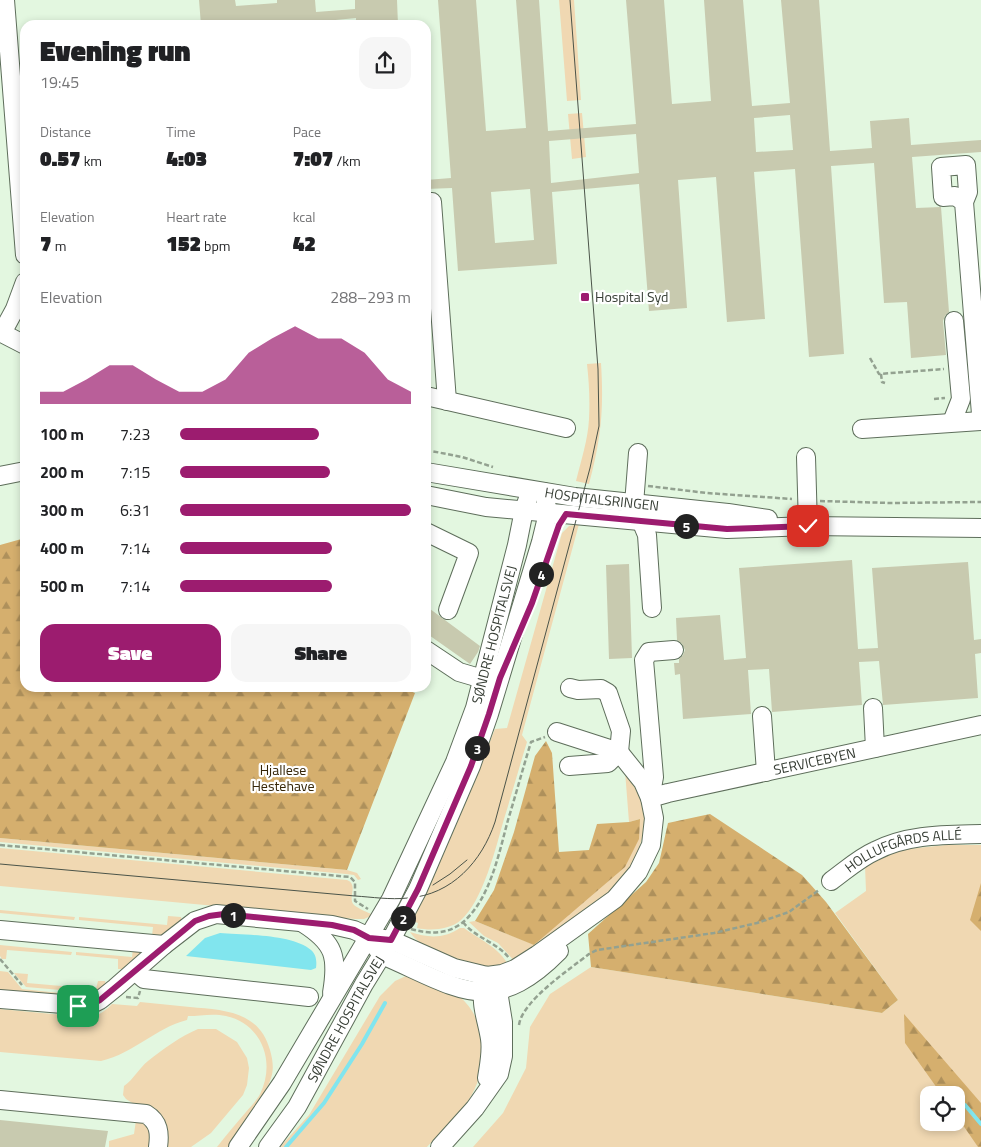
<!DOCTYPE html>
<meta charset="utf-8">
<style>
body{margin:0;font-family:"Titillium Web",sans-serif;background:#f6f6f6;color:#202124;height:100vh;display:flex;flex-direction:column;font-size:19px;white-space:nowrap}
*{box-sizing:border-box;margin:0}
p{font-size:16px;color:#757577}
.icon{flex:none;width:28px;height:28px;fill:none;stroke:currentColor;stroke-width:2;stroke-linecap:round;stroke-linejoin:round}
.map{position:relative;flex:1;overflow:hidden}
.sheet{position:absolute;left:20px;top:20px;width:411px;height:672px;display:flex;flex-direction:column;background:#fff;border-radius:15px;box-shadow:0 2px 8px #0003}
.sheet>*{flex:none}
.buttons{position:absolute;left:920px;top:1086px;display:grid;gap:10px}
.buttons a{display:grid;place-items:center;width:45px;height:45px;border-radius:10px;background:#fff;box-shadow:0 2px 8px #0003;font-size:25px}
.pin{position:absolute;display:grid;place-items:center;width:42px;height:42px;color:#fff;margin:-21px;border-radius:10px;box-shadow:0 2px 8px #0006}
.km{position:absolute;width:25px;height:25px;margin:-12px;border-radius:50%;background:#222;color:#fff;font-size:14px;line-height:25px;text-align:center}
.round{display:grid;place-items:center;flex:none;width:52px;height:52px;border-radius:15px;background:#f6f6f6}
.headline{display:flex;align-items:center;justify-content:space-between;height:85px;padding:0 20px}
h1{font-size:28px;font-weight:800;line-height:38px}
.metrics{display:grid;grid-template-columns:repeat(3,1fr);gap:8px;height:85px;padding:5px 20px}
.metrics div{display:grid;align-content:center}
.metrics b{font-size:21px;font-weight:800}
.metrics small{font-size:14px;font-weight:400}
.metrics p{font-size:14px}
.chart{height:140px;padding:10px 20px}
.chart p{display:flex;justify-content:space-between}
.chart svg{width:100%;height:90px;margin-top:5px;fill:#9c1c6f;opacity:.7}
.action{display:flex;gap:10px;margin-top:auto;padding:10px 20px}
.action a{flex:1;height:58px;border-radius:15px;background:#9c1c6f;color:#fff;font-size:20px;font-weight:800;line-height:58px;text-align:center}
.action a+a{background:#f6f6f6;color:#202124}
ul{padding:0 20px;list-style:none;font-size:16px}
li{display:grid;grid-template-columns:80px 60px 1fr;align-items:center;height:38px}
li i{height:12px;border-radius:6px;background:#9c1c6f}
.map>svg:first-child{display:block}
</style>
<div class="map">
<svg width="981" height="1147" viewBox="0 0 981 1147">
<defs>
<pattern id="forest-firs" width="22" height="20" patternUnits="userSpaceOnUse" patternTransform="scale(1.25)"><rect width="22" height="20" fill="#d5af6e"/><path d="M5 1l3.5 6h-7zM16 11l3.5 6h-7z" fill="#ae905b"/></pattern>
</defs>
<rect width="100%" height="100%" fill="#e3f7e0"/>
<!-- green -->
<path fill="#f0d8b2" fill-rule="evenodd" d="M559 0H574L581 100 567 101Z
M582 113 586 157 572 159 568 114Z
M601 363C604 410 601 439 589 484L576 481C581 460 588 440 589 419 590 400 589 382 587 364Z
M579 524 522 735 527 742C519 768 512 793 504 819 496 847 483 901 461 920 449 930 431 931 417 928L418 923 410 920 454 830 495 729 507 728 562 533 569 526Z
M625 771 641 792 644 810 646 826 635 861 625 877 610 893 516 963 498 943 484 936 469 922 475 921 535 945 640 819 629 822Z
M0 838 347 870 357 873 361 879 358 880 354 875 346 874 0 842Z
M946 845H981V1147H473L503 1113 526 1068 530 1027 550 994 591 967 882 1013 898 1000 835 913 866 891 865 866 889 851ZM929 1095H956V1122H929Z
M0 848 347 880C359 885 347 898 354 905 359 909 367 912 373 915L364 919H355L0 886Z
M0 910 75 917 74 920 0 913Z
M168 916 181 917 182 921 162 937 152 936 153 927 79 920V917L167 925Z
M460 928H464C480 940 499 947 509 966 502 966 493 969 486 968 462 966 423 952 410 932 428 938 444 939 460 928Z
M0 945 72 952 71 955 7 950 6 959H2L0 956Z
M133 948 142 949 144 953 126 969H118V959L76 955V952L132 957Z
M0 971 8 972 22 989 88 996 82 997 0 992Z
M14 973 28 974 27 983 96 989 98 981H105L106 985 96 993 26 987Z
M406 976C419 980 450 988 459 996 490 1022 489 1070 468 1101 456 1117 441 1132 427 1147H280L309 1115 380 996 395 981Z
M140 1002C157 1004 173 1005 190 1007 224 1010 259 1011 270 1050 276 1071 272 1080 261 1097L264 1099 232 1147H217C226 1135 236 1124 246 1112 251 1106 257 1100 260 1094 276 1062 262 1024 226 1016 213 1013 200 1016 188 1016L187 1020C155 1028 135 1053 101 1061L0 1052V1009L84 1017C97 1017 103 1013 112 1004L137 1006Z
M198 1029H216L237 1042 247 1058 249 1068 247 1085 243 1095 211 1133 191 1147H166L137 1106 126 1099 123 1095 124 1086C134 1079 139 1068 148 1061 163 1049 181 1036 198 1029Z
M136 1120 149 1124 152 1147H109V1141L134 1134Z"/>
<!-- forest -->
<path fill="url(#forest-firs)" d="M25 538V688H174L179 691 297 692 308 688H403L415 693 347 870 0 838V545Z
M546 741 552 753 559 852 589 850 597 824 629 822 640 819 639 839 625 867 534 945 475 921 494 890 514 832 535 756Z
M710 814 802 875 826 902 898 1000 882 1013 591 967 588 934 646 882 659 863 668 823Z
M981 883V931L970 920Z
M904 1014 981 1103V1147H978L956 1115V1095H942L905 1043Z"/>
<!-- water -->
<path fill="#81e5ee" d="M220 933C243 935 293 934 311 950 316 954 317 961 316 968L311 970 186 956 205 938Z"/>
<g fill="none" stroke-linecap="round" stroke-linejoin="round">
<!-- stream -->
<path stroke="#81e5ee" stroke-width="4" d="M965 1105 981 1124
M286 1147 324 1103 362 1044 385 1003"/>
</g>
<!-- building -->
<path fill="#c8caaf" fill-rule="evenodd" d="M199 0H235L236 6 277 3V0H315L316 12 355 9V0H397L398 25H356V18L315 22 316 25H201Z
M438 0H476L486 131 526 128 516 0H539L548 131 636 124 626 0H664L672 104 711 101 704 0H743L752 106 790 103 781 0H819L830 151 872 148 870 121 909 118 911 145 981 140V152L912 157 916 208 941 207 949 312 945 316 943 321 946 355 911 358 907 302 884 303 874 163 831 166 844 354 809 357 795 169 754 172 765 319 727 322 716 177 678 180 687 308 649 311 639 184 552 192 557 264 458 271 452 188 426 189V180L451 178ZM790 115 793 150 756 152 754 118ZM636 134 639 173 551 183 549 141ZM530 189 534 240 495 243 491 192Z
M852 560 858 649 878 648 872 568 968 562 974 640 981 639V653L975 654 978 698 883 705 879 661 859 662 862 705 772 712 769 669 748 670 751 714 683 719 680 674 675 675 674 663H679V659L683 655 685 650 682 644 677 640 676 618 720 615 724 660 746 658 739 568Z
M629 564 632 658 609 659 606 565Z
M426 606 480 646 478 652 470 664 426 633Z
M0 1120 108 1131 105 1147H0Z"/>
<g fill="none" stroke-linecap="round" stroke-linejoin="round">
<defs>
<g id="minor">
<path d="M5 0 25 255"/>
<path d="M432 202 447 401"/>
<path d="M964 202 955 196 943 197 941 167 966 165 968 192 964 202 981 414"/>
<path d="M0 332 25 345"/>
<path d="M2 333 15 309 25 282"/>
<path d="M426 396 566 428"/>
<path d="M952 422 961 399 954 321"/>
<path d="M862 429 981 421"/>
<path d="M638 453 634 504 647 535 652 608"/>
<path d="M806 457 808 526"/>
<path id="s1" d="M426 472 575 497 728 513 768 519"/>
<path d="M0 476 25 471"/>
<path d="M426 495 486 507 727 529 808 526 981 528"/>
<path d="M426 532 469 553 448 610"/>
<path d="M426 650 459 672 493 682"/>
<path id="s2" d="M674 650 649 652 644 660 654 777 650 798 668 793 981 725"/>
<path d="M873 708 875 748"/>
<path d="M762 716 766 772"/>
<path d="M557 732 619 752"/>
<path d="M569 766 608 763 619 752 621 731 608 693 601 689 578 690 570 688"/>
<path id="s3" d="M831 881C845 871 859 858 875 851 908 834 945 835 981 834"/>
<path d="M303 923C335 943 338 957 332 993"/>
<path d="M0 930 164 945"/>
<path d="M375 946 382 955C457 987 491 1020 559 951"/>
<path d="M135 971 144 979 309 997"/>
<path d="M485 984C479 1003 487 1019 490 1039 492 1052 489 1065 487 1078"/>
<path d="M0 999 88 1006 100 1000 115 988 164 945 195 921 216 914 332 925 354 930 369 937 391 940 454 968 487 976 502 974 515 969 537 955 615 899 638 872 651 845 654 818 650 798 643 782 619 752"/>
<path d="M0 1100 146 1114C159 1122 160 1133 158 1147"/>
<path id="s4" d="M238 1147 282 1083 391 899 455 762 475 708 517 545 524 510 531 490"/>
<path id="s5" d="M268 1147 297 1107 364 984 391 940 418 889 471 766 489 714 541 542 548 513 544 492"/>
<path d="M440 1147 475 1108 499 1074 503 1056V1022L498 991 492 982"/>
</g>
</defs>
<!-- minor casing -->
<use href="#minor" stroke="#5e6e5b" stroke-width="20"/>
<!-- path -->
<path stroke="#93a190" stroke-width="2.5" stroke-dasharray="5 2.5" stroke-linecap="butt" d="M870 358 879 374 944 369
M881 374 882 382 885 383
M934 399 945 398
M426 450 462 457 493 467
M648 486 707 493 792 499
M820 501 891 503 981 502
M0 845 350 877 355 882V901L368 909
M463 922C475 938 497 942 509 958
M411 929C429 934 446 935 462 923 490 900 499 853 508 820 516 794 523 768 531 742L545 737
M0 959 22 985
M126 997 138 998 140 991
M519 1025C522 1001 570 969 589 954L597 950 714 933 757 923 789 912 819 890"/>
<!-- minor -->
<use href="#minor" stroke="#fff" stroke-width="18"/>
<!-- tram -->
<path stroke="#4b5449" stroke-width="1" d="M0 864 355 896C372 897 390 900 408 898 452 895 482 861 495 822L590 468 599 426 598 369 570 0
M433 885 450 874 467 860"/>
</g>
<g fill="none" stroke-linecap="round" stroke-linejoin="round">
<defs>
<path id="route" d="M78 1006H88L100 1000 195 921 209 916 224 914 332 925 354 930 369 938 391 940 418 889 471 766 489 714 500 678 532 603 559 525 566 514 727 529 808 526"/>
</defs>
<!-- route casing -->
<use href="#route" stroke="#fff" stroke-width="10"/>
<!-- route -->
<use href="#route" stroke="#9c1c6f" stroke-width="6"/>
</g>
<!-- markers -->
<rect fill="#9c1c6f" stroke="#fff" stroke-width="2" x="580" y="292" width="10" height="10" rx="2.5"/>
<g text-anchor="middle" stroke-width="4.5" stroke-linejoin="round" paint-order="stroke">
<!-- poi labels -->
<g font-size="14" fill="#373e35" stroke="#fff" text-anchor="start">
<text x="595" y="302">Hospital Syd</text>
</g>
<!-- street labels -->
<g font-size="14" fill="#373e35" stroke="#fff">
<text dy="5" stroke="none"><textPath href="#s1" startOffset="178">HOSPITALSRINGEN</textPath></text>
<text dy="5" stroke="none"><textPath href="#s4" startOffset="576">SØNDRE HOSPITALSVEJ</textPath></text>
<text dy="5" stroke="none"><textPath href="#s2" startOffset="342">SERVICEBYEN</textPath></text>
<text dy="5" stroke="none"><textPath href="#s3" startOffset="81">HOLLUFGÅRDS ALLÉ</textPath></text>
<text dy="5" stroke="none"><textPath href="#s5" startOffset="150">SØNDRE HOSPITALSVEJ</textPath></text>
</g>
<!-- park labels -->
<g font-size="14" fill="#362608" stroke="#fff">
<text x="283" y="775">Hjallese<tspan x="283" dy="16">Hestehave</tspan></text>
</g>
</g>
</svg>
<div class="buttons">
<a><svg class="icon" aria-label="locate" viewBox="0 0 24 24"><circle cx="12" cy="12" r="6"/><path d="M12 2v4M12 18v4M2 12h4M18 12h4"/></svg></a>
</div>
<div class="pin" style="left:78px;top:1006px;background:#1e9e55"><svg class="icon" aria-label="arrive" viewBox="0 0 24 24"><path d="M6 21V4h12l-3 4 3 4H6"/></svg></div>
<div class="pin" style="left:808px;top:526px;background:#d93025"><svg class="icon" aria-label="check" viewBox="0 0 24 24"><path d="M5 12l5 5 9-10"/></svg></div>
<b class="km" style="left:233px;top:915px">1</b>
<b class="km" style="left:403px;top:918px">2</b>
<b class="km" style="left:477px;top:748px">3</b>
<b class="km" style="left:541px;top:574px">4</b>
<b class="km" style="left:686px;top:526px">5</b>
<section class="sheet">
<div class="headline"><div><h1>Evening run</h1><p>19:45</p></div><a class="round"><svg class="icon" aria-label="share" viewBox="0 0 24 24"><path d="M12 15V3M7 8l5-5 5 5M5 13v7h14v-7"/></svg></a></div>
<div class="metrics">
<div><p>Distance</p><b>0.57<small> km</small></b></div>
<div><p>Time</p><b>4:03</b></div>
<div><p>Pace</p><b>7:07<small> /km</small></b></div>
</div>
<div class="metrics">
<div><p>Elevation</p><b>7<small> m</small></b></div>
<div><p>Heart rate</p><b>152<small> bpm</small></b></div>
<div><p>kcal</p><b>42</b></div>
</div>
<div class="chart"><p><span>Elevation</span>288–293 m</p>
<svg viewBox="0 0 160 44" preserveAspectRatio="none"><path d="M0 44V38L10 38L20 32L30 25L40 25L50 32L60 38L70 38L80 32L90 19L100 12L110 6L120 12L130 12L140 19L150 32L160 38V44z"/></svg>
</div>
<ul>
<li><b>100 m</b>7:23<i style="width:60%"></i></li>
<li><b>200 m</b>7:15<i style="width:65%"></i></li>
<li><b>300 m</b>6:31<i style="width:100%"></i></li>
<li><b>400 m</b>7:14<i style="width:66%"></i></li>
<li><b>500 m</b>7:14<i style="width:66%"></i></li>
</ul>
<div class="action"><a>Save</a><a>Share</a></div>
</section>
</div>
